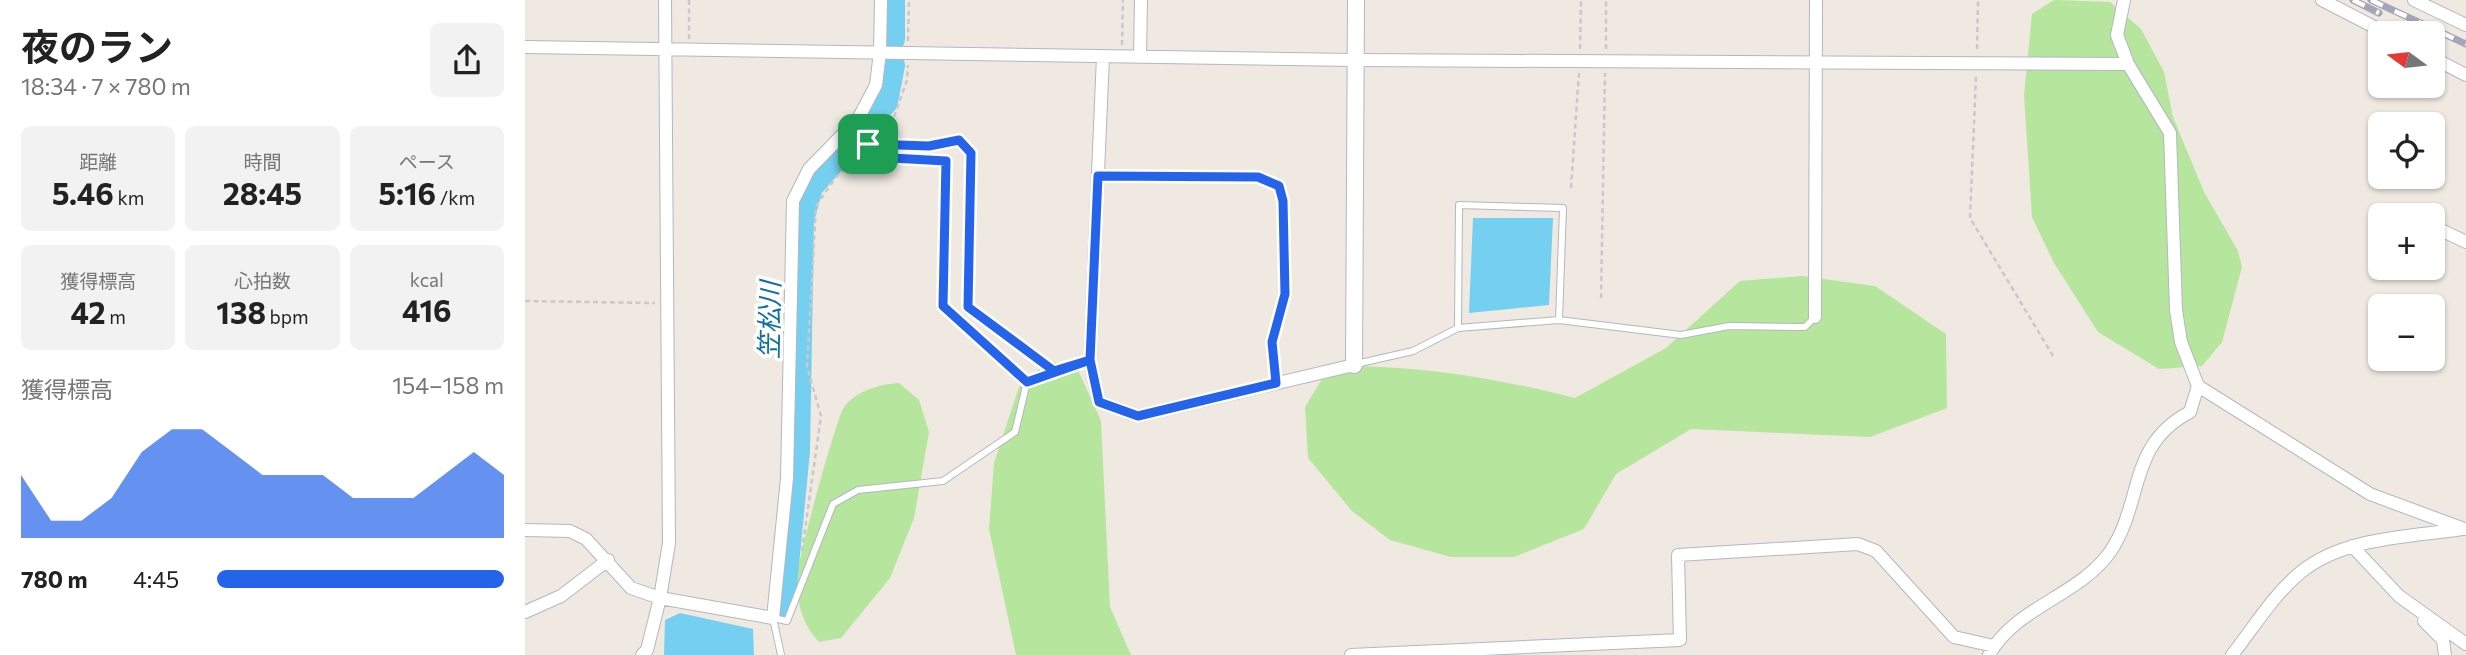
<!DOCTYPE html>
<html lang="ja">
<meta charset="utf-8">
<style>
body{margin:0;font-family:Commissioner,"Noto Sans JP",sans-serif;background:#f2f2f2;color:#222;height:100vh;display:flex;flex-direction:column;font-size:26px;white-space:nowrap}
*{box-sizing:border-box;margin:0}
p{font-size:23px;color:#767676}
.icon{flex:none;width:38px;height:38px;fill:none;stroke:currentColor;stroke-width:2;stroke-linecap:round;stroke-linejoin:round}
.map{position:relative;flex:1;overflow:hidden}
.drawer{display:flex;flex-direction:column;background:#fff;width:525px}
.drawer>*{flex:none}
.needle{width:46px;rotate:285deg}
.fabs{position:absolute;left:1843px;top:21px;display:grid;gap:14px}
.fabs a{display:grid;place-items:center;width:77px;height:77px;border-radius:10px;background:#fff;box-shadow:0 2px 5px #0004;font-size:35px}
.pin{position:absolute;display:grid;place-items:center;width:60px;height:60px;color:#fff;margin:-30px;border-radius:14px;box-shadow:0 4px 10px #0006}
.round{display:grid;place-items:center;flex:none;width:74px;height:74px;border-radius:10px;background:#f2f2f2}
.headline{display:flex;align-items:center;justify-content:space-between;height:119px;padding:0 21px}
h1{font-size:38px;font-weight:700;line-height:52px}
.stats{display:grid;grid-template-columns:repeat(3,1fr);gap:10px;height:119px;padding:7px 21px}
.stats div{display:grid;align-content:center;border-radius:10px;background:#f2f2f2;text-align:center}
.stats b{font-size:30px;font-weight:700}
.stats small{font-size:19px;font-weight:400}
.stats p{font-size:19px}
.chart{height:196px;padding:14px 21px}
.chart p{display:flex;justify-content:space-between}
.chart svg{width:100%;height:126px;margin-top:7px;fill:#2563eb;opacity:.7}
ul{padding:0 21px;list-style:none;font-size:23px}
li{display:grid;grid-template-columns:112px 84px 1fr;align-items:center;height:52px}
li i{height:18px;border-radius:9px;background:#2563eb}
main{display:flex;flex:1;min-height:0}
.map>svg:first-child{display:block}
</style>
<main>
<section class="drawer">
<div class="headline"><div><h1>夜のラン</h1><p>18:34 · 7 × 780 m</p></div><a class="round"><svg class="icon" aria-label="share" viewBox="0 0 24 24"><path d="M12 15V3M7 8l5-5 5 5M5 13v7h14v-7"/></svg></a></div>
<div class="stats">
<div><p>距離</p><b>5.46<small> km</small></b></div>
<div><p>時間</p><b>28:45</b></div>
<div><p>ペース</p><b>5:16<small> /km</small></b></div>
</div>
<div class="stats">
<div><p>獲得標高</p><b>42<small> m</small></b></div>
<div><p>心拍数</p><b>138<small> bpm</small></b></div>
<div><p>kcal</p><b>416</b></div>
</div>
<div class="chart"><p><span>獲得標高</span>154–158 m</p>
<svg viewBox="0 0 160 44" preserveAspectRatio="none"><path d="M0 44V22L10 38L20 38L30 30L40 14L50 6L60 6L70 14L80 22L90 22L100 22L110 30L120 30L130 30L140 22L150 14L160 22V44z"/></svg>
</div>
<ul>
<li><b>780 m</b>4:45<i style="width:100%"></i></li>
</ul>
</section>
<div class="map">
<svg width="1941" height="655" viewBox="0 0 1941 655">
<rect width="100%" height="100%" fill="#efe9e1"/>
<!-- green -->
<path fill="#b6e59e" d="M1529 0 1585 2 1616 29 1639 72 1648 117 1679 192 1713 251 1717 267 1697 342 1677 366 1634 369 1573 332 1529 263 1507 217 1499 95 1507 14Z
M1277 276 1350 286 1421 334 1422 408 1345 437 1166 429 1091 474 1059 529 989 557H926L865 540 827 511 783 458 780 407 805 366C891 365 967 377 1050 398L1141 348 1215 281Z
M524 360 553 370 576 421 585 607 606 655H491L464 529 469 463 494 387Z
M374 383 394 400 404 432 389 518 365 578 316 638 294 642C279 627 273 606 271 584 269 572 310 423 318 409 329 391 355 384 374 383Z"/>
<!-- water -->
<path fill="#75cff0" d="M948 218H1028L1024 305 944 313Z
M155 613 228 629 229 655H139L140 620Z"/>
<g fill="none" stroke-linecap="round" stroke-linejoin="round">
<!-- river -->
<path stroke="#75cff0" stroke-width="24" d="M368 39V0
M258 606 273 451 277 220 286 187 361 102 368 65"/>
<defs>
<path id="service" d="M933 328 934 205 1038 208 1034 320
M831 364 888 351 933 328 1034 320 1156 335 1204 326 1280 327 1290 317
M256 655 248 618 262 621 308 504 333 490 418 481 490 432 502 382 565 361"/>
<path id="minor" d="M1599 0 1592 35 1603 64 1645 133 1651 310 1656 342 1673 386 1845 494 1939 529
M1797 0 1861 33
M1889 0 1941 25
M0 47 830 60 1603 64
M615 55 616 0
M578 56 565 361 574 402 613 416 829 365
M1908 58 1941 75
M1912 228 1941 242
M1290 317 1291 0
M0 530 45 531 61 539 106 588 135 598 248 618 262 478 268 201 284 169 333 119 351 85 355 52 356 0
M1827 546 1874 596 1941 644
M0 612 36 596 83 560
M1899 621 1918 640 1920 655
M117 655 122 650 135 598 144 543 140 0
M826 655 1155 640 1153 555 1333 544 1351 551 1429 637 1469 646
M1464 655C1490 607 1554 596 1585 552 1619 502 1602 445 1665 412L1673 386
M1707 655C1729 627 1749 594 1776 572 1819 537 1885 537 1937 529"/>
<path id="tertiary" d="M829 365 831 0"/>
</defs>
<!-- service casing -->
<use href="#service" stroke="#b4b7c1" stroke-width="8"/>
<!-- minor casing -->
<use href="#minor" stroke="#b4b7c1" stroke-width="14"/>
<!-- tertiary casing -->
<use href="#tertiary" stroke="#b4b7c1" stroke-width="18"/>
<!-- path -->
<path stroke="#c9c9c9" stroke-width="2.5" stroke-dasharray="5 3.5" stroke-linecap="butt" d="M164 0V39
M383 41 384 0
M597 45 598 0
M1055 49 1056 0
M1081 49V0
M1452 49 1453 0
M1451 77 1445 218 1528 356
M343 144 404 146 434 140 446 153 443 307 521 365
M332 156 421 161 418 306 494 375
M584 177H733L754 186 758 201 760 294 747 342 750 373
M1046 188 1054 73
M1076 298 1080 73
M0 301 130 303
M277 551 296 416 282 367 291 206 311 177 369 117 382 80 383 65"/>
<!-- service -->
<use href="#service" stroke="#fff" stroke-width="6"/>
<!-- minor -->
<use href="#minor" stroke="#fff" stroke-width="12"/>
<!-- tertiary -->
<use href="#tertiary" stroke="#fff" stroke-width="16"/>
<defs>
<path id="rail" d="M1828 0 1854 13
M1846 0 1941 44"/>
</defs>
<!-- rail casing -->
<use href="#rail" stroke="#a3a6b8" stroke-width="7"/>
<!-- rail -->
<use href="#rail" stroke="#fff" stroke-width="4.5" stroke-dasharray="13" stroke-linecap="butt"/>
</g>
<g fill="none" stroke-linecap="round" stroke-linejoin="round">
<defs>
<path id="route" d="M343 144 331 156 421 161 418 306 502 382 565 360 573 176 733 177 754 186 758 201 760 294 747 342 751 383 613 416 574 402 565 360 529 371 443 307 446 153 434 140 404 146 343 144"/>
</defs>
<!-- route casing -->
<use href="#route" stroke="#fff" stroke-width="14"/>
<!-- route -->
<use href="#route" stroke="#2563eb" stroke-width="9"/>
</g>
<g text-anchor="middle" stroke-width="7" stroke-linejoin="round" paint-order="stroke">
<!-- water labels -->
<g font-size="26" font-style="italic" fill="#0d6fa3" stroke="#fff">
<text transform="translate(245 320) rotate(-89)" y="9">笠松川</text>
</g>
</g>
</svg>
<div class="fabs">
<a><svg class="needle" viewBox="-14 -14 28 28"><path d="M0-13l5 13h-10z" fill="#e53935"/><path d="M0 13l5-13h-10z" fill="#767676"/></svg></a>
<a><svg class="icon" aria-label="locate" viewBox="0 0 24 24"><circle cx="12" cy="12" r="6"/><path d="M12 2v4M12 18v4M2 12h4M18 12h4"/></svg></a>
<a>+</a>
<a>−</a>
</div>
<div class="pin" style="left:343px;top:144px;background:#1e9e55"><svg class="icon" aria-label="arrive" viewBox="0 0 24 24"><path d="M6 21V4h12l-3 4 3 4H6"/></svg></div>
</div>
</main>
